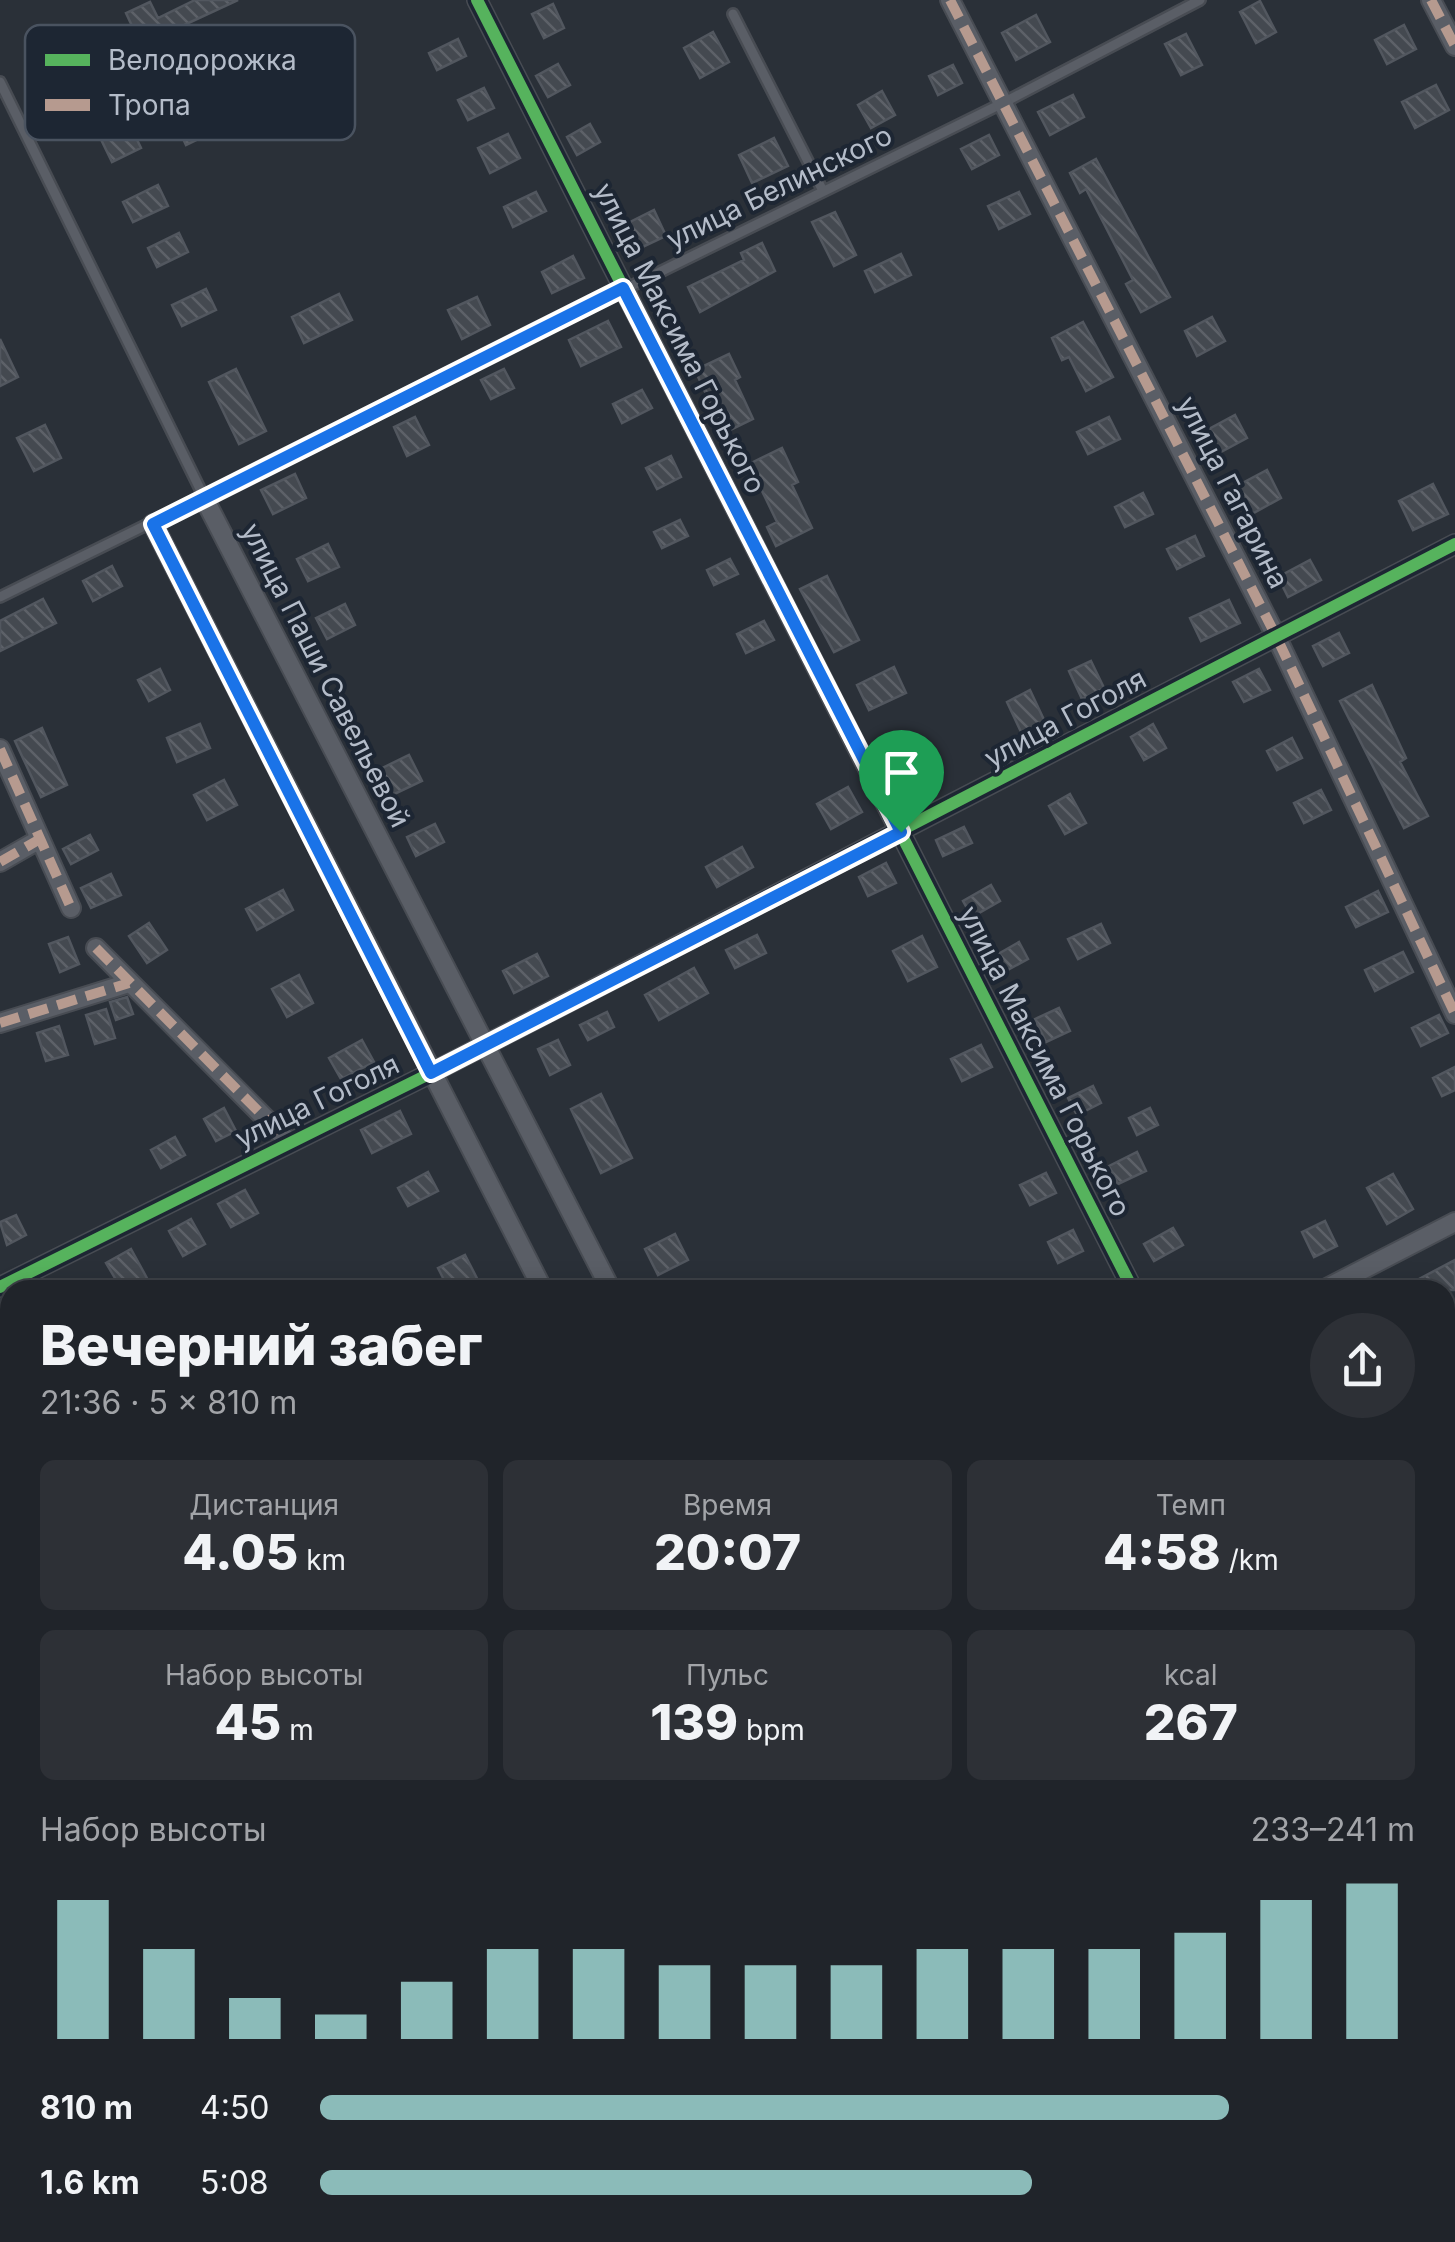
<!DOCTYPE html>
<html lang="ru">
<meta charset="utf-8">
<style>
body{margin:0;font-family:Inter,sans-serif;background:#2d3036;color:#f1f3f6;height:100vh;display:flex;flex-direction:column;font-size:38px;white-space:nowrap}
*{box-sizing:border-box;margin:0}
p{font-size:32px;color:#a2a4a8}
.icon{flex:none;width:55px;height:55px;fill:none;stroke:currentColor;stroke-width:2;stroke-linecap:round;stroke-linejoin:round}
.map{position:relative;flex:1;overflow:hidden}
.details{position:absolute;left:0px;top:1280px;width:1455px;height:962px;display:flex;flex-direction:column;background:#20242a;border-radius:30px 30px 0 0;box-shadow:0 5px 25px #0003,0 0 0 2px #3d4147}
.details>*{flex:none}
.pin{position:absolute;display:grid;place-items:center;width:85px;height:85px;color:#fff;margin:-102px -42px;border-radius:50% 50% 50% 0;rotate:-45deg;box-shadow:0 0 10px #0007}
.pin .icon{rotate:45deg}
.round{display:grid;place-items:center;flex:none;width:105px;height:105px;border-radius:52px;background:#2d3036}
.head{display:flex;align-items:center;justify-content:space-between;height:170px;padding:0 40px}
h1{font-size:55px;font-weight:800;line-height:75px}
.metrics{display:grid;grid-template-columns:repeat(3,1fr);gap:15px;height:170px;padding:10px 40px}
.metrics div{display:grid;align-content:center;border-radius:15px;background:#2d3036;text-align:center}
.metrics b{font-size:50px;font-weight:800}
.metrics small{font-size:28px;font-weight:400}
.metrics p{font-size:28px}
.chart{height:280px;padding:20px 40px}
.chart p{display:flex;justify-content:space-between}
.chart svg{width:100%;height:180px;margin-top:10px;stroke:#8bbbb9;stroke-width:6}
ul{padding:0 40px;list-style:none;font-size:32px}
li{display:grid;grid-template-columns:160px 120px 1fr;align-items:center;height:75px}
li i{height:25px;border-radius:12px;background:#8bbbb9}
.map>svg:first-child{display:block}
</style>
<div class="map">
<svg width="1455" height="2242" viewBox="0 0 1455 2242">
<defs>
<pattern id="forest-crowns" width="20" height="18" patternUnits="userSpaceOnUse" patternTransform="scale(2.5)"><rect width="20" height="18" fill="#273a3e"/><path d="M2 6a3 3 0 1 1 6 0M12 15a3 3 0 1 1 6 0" fill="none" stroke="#445559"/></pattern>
<pattern id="building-back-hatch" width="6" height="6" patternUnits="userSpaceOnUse" patternTransform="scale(2.5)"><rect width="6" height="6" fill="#444950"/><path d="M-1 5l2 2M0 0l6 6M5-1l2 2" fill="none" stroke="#5d6168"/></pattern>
</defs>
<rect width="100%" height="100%" fill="#2a3038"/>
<!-- forest -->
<path fill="url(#forest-crowns)" d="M877 2232 970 2233 975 2242H858Z
M17 2233H781L761 2242H22Z"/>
<!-- building -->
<path fill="url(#building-back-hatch)" stroke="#52575f" stroke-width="2.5" d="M195 0H238L141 45 126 13 150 2 158 18Z
M1260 1 1276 32 1256 43 1240 12Z
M553 4 564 28 544 38 532 14Z
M1036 15 1050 42 1016 60 1002 33Z
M1404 25 1416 49 1387 64 1375 40Z
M713 32 729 62 700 78 684 48Z
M1186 34 1202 65 1181 75 1165 44Z
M458 39 466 56 437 70 429 53Z
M558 64 570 85 548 97 536 76Z
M953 65 962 83 938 95 929 76Z
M1436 85 1449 110 1415 128 1402 102Z
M484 88 494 108 468 120 458 100Z
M882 91 895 115 871 128 858 105Z
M1073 95 1084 117 1050 135 1038 112Z
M193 97 211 133 186 145 169 108Z
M125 115 141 148 112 162 96 129Z
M590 124 600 142 577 155 567 137Z
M508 134 520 158 490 173 478 148Z
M989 135 999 155 972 169 961 149Z
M774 138 788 166 752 183 739 155Z
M1096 159 1170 297 1141 312 1126 284 1133 280 1086 189 1080 193 1070 173Z
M158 185 168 206 133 222 123 202Z
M536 192 546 211 513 227 504 207Z
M1019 192 1030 214 999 229 988 206Z
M654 210 666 236 634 251 622 226Z
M835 212 856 255 834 266 812 222Z
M179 233 188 252 157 267 148 248Z
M762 243 775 271 700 312 688 287 744 260 741 253Z
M901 254 911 275 875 292 865 271Z
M573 256 584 278 552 293 542 272Z
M206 289 216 310 182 326 172 305Z
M339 294 352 320 304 343 292 317Z
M477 297 490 325 462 339 448 310Z
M1212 317 1225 341 1197 356 1185 331Z
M608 321 621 347 581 366 569 340Z
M1083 322 1113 377 1086 391 1069 357 1062 360 1052 338Z
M0 339 18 377 0 386Z
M729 354 740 377 735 380 753 419 724 433 695 370Z
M236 369 266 431 239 444 209 382Z
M504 369 514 388 491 399 481 380Z
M642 390 652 408 622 423 613 404Z
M1235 415 1247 438 1219 453 1207 430Z
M415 417 429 445 407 456 394 427Z
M1109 417 1120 439 1088 454 1077 432Z
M45 425 61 458 34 471 17 438Z
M782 448 798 482 792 485 812 528 776 546 767 527 777 522 749 464Z
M671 456 681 477 657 489 646 468Z
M1267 470 1281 498 1250 515 1235 487Z
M295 474 306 498 273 514 261 490Z
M1433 484 1448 514 1413 530 1399 501Z
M1143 493 1153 514 1125 527 1115 507Z
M680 520 688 536 662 548 654 532Z
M1195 536 1204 556 1177 569 1167 549Z
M328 544 339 567 308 581 297 559Z
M730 559 738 574 714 585 707 570Z
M1310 560 1321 580 1288 597 1278 577Z
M112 566 122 586 93 601 83 581Z
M827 576 859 640 834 652 800 589Z
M43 599 56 623 0 651V621Z
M1229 600 1240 623 1201 641 1190 618Z
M345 604 355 625 327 639 316 618Z
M764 621 774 640 746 653 737 634Z
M1339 633 1349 653 1323 666 1313 646Z
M1091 661 1104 688 1082 699 1069 671Z
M894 667 906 693 869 710 857 685Z
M160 669 170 690 149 701 138 680Z
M1259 669 1270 690 1244 702 1233 682Z
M1372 685 1406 758 1400 762 1428 816 1404 828 1340 701Z
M1030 690 1045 722 1022 734 1007 702Z
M200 724 210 748 177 762 167 738Z
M1153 724 1166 748 1144 760 1131 737Z
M42 728 67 785 41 797 15 741Z
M1292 738 1302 758 1277 770 1267 751Z
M409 755 422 781 388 797 376 771Z
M224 780 237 805 207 820 194 795Z
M848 787 862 812 831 829 817 804Z
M1321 790 1331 810 1304 823 1294 803Z
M1070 794 1086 823 1065 834 1049 806Z
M435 824 444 842 416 856 407 837Z
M964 827 972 843 943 856 936 840Z
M90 835 98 850 71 864 63 849Z
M742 847 753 867 717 887 706 867Z
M886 863 896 883 868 896 859 877Z
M111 874 121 895 91 908 81 888Z
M991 885 1000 901 972 917 963 901Z
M283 890 293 910 257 930 246 909Z
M1378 891 1388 912 1356 927 1346 907Z
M149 923 167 950 147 963 129 936Z
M1101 924 1110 943 1078 959 1068 939Z
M757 935 766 953 735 968 726 950Z
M922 936 937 967 908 981 893 951Z
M68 937 79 964 60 972 49 944Z
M1019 942 1028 959 1002 973 993 957Z
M1403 952 1413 972 1375 991 1365 970Z
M537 954 548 976 514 993 503 971Z
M694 968 708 993 659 1020 645 995Z
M299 975 313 1003 287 1017 272 989Z
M127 997 133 1014 116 1020 110 1002Z
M1059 1008 1070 1031 1046 1042 1035 1019Z
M106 1009 115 1038 95 1044 86 1015Z
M607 1012 614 1027 588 1040 580 1025Z
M1439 1015 1448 1033 1421 1046 1412 1028Z
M59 1026 68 1055 46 1061 37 1033Z
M362 1040 374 1062 341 1079 329 1058Z
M558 1040 570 1065 550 1075 538 1049Z
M981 1045 992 1067 962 1081 951 1059Z
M1455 1067V1090L1442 1096 1433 1078Z
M1093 1086 1101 1103 1077 1115 1068 1098Z
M601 1094 632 1158 601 1173 571 1109Z
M224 1108 236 1131 216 1141 204 1119Z
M1150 1108 1158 1125 1137 1135 1129 1118Z
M400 1111 411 1134 372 1153 361 1130Z
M175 1137 185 1155 161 1168 151 1150Z
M1137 1152 1146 1171 1118 1184 1109 1166Z
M428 1172 438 1191 408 1206 398 1188Z
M1046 1173 1056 1193 1030 1205 1020 1185Z
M1393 1174 1413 1209 1387 1224 1367 1188Z
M245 1190 258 1213 231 1227 218 1204Z
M16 1215 26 1235 7 1245 0 1222Z
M191 1219 205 1244 183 1256 169 1231Z
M1325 1221 1337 1246 1314 1257 1302 1232Z
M1173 1228 1183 1245 1154 1261 1144 1244Z
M1073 1230 1083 1251 1058 1263 1048 1242Z
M675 1234 688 1260 658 1275 645 1249Z
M131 1249 148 1280 122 1290 106 1263Z
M465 1255 483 1290H449L438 1268Z
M1455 1260V1290H1398Z"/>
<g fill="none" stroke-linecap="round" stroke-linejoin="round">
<defs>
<path id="lane" d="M733 14 823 191
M0 82 204 497
M0 597 1003 103 1200 0"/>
<path id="street" d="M477 0 1133 1290
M950 0 1276 636 1455 1014
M1431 0 1455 46
M204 498 611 1290
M153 524 543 1290
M0 749 71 908
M0 862 40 839
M96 948 290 1143
M0 1023 129 983
M0 1287 431 1073 1455 544
M1323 1290 1455 1222
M0 1558 10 1553
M799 2242 818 2232"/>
<path id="secondary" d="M0 2169 10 2168
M1010 2232 1014 2242"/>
<path id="primary" d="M1445 1915 1455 1910
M1032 2242 1038 2232"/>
</defs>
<!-- lane casing -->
<use href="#lane" stroke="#484c53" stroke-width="14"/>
<!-- street casing -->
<use href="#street" stroke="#484c53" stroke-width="22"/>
<!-- secondary casing -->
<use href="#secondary" stroke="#484c53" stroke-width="30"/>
<!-- primary casing -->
<use href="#primary" stroke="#484c55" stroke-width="35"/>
<!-- lane -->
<use href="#lane" stroke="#5a5e66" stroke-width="9"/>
<!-- street -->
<use href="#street" stroke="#5a5e66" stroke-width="18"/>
<!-- secondary -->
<use href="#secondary" stroke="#595d64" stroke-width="25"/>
<!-- primary -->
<use href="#primary" stroke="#5c6168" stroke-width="30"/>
<!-- quiet -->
<path stroke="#b69a8f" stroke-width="10" stroke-dasharray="20 10" stroke-linecap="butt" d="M950 0 1276 636 1455 1014
M1431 0 1455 46
M0 749 71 908
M0 862 40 839
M96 948 290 1143
M0 1023 129 983
M0 1558 10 1553
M799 2242 818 2232"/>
<defs>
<path id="cycleway" d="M477 0 1133 1290
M0 1287 431 1073 1455 544"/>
</defs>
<!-- cycleway casing -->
<use href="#cycleway" stroke="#1d2633" stroke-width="19"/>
<!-- cycleway -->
<use href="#cycleway" stroke="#56b35d" stroke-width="12"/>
</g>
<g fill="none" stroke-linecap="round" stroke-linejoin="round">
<defs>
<path id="route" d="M623 288 901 832 431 1073 153 524Z"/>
</defs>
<!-- route casing -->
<use href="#route" stroke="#fff" stroke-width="20"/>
<!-- route -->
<use href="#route" stroke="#1a73e8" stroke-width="12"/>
</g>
<g text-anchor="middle" stroke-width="8" stroke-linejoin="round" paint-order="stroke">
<!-- street labels -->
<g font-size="28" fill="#b4bcc9" stroke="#1d2633">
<text transform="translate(779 187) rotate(-26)" y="10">улица Белинского</text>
<text transform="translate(680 338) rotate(63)" y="10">улица Максима Горького</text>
<text transform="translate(1233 492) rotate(63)" y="10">улица Гагарина</text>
<text transform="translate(326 675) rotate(63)" y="10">улица Паши Савельевой</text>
<text transform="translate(1065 718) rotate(-28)" y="10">улица Гоголя</text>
<text transform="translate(1045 1061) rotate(63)" y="10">улица Максима Горького</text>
<text transform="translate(317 1101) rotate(-26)" y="10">улица Гоголя</text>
</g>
</g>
<!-- legend -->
<rect x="25" y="25" width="330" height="115" rx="15" fill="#1d2633" stroke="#4a5360" stroke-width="2.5"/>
<rect x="45" y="54" width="45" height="12" fill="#56b35d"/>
<rect x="45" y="99" width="45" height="12" fill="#b69a8f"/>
<g font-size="28" fill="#b4bcc9">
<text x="108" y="70">Велодорожка</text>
<text x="108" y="115">Тропа</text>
</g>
</svg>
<div class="pin" style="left:901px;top:832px;background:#1e9e55"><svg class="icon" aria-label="arrive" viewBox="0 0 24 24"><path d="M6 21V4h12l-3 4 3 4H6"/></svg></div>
<section class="details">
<div class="head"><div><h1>Вечерний забег</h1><p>21:36 · 5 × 810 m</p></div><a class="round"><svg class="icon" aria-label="share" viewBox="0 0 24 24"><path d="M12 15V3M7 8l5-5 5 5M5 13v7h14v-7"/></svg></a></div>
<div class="metrics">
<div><p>Дистанция</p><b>4.05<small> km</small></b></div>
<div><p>Время</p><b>20:07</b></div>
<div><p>Темп</p><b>4:58<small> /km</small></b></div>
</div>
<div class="metrics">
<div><p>Набор высоты</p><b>45<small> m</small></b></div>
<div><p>Пульс</p><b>139<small> bpm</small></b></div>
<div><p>kcal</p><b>267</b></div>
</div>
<div class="chart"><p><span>Набор высоты</span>233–241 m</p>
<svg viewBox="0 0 160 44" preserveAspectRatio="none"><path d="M5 44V10M15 44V22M25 44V34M35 44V38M45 44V30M55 44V22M65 44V22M75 44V26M85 44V26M95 44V26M105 44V22M115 44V22M125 44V22M135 44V18M145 44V10M155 44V6"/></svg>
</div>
<ul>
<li><b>810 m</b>4:50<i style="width:83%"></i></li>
<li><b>1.6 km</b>5:08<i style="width:65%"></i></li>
</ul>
</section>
</div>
